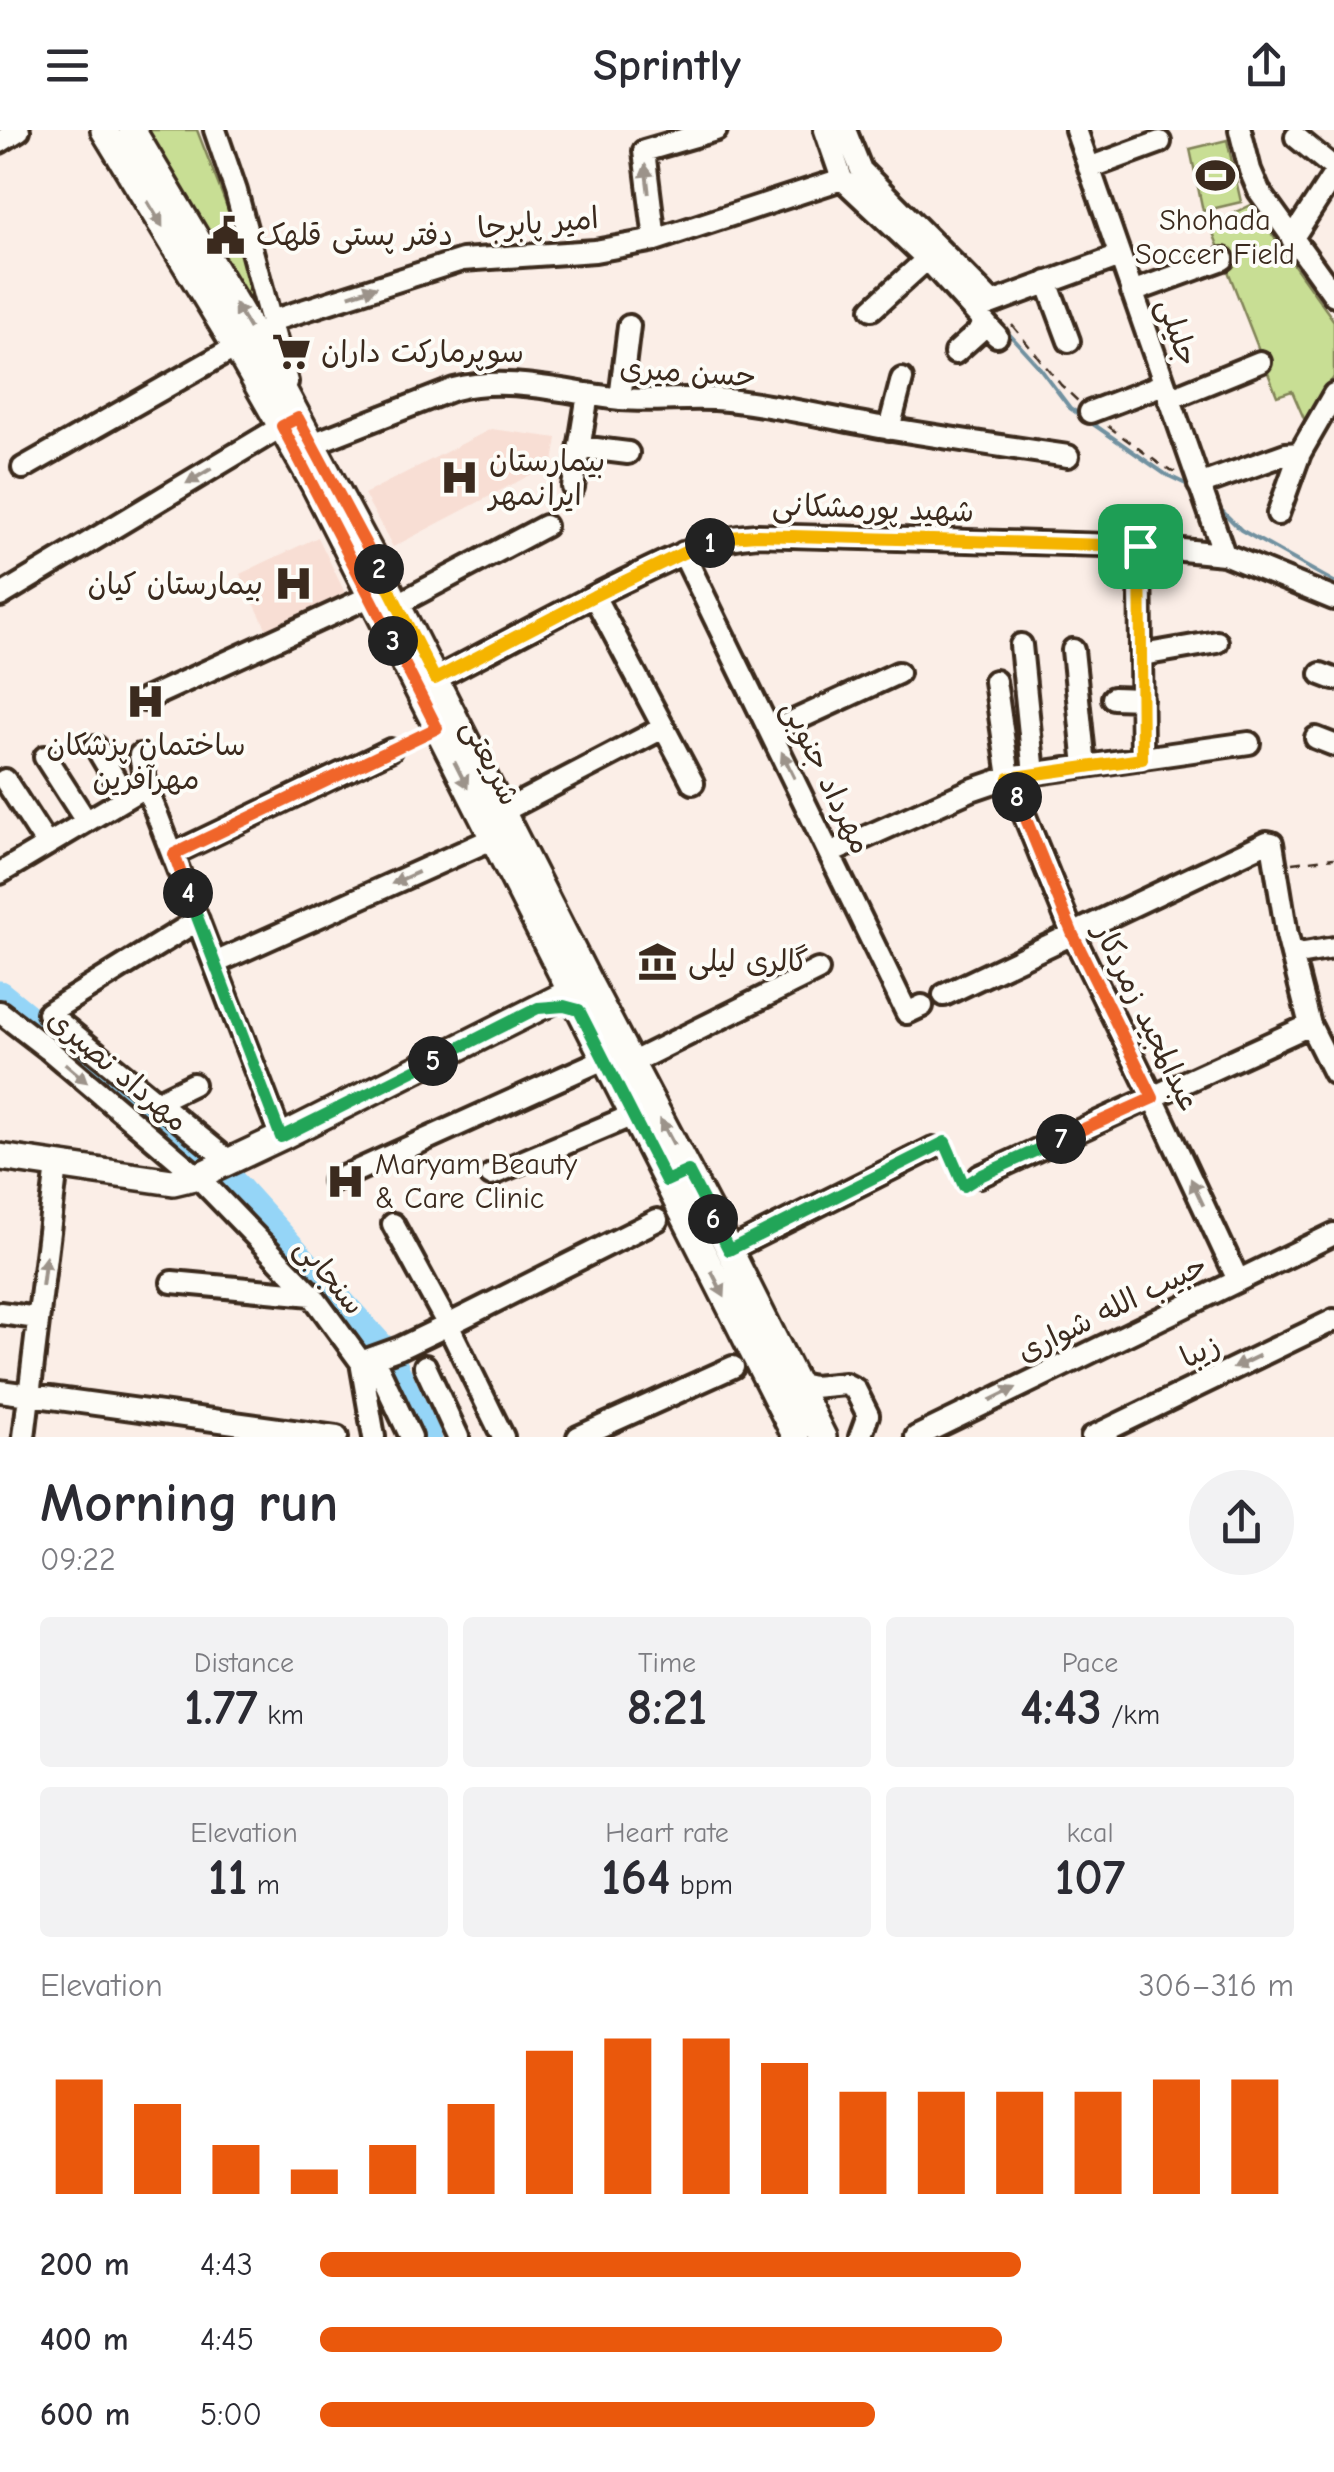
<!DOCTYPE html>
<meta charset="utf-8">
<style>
body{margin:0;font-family:"Comic Neue","Playpen Sans Arabic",sans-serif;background:#f2f2f3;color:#2b2b33;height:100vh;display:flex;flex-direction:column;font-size:38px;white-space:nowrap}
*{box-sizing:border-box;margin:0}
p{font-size:32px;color:#7c7c81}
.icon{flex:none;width:55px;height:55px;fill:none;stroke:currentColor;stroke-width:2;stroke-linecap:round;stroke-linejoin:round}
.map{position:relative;height:1307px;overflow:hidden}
.sheet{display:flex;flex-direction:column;background:#fff;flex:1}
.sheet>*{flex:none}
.pin{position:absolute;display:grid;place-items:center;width:85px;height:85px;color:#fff;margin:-42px;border-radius:20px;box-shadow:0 5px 15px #0006}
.km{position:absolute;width:50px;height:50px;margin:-25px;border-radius:50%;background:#222;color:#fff;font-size:28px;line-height:50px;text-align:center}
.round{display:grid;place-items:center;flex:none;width:105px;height:105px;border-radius:52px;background:#f2f2f3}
.summary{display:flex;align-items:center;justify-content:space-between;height:170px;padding:0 40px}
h1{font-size:55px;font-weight:700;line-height:75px}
.metrics{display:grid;grid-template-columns:repeat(3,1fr);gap:15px;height:170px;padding:10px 40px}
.metrics div{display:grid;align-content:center;border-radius:10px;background:#f2f2f3;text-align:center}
.metrics b{font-size:50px;font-weight:700}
.metrics small{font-size:28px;font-weight:400}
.metrics p{font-size:28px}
.chart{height:280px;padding:20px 40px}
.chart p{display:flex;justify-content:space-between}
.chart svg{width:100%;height:180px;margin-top:10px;stroke:#ea580c;stroke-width:6}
ul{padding:0 40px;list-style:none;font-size:32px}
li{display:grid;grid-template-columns:160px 120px 1fr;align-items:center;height:75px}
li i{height:25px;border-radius:12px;background:#ea580c}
header{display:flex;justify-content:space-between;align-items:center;height:130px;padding:0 40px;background:#fff;font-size:45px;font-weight:700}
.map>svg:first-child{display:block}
</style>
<header><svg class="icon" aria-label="menu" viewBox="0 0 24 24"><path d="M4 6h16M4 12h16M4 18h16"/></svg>Sprintly<svg class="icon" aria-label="share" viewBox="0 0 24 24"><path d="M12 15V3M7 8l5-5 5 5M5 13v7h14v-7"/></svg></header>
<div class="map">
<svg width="1334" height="1307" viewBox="0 0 1334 1307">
<rect width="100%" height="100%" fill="#fbeee7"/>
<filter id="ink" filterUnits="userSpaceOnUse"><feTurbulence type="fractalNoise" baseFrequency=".01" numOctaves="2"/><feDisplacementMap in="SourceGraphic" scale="20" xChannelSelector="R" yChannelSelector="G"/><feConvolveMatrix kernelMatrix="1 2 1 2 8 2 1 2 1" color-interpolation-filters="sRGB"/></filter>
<g filter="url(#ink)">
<!-- built -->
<path fill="#f8ded4" d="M491 299 557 308 553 333 393 417 364 364Z
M318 407 346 465 268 502 240 444Z"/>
<!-- green -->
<path fill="#c8de94" stroke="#828459" stroke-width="2.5" d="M145 0H197L243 118 258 193Z
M1227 10 1241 72 1203 81 1190 19Z
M1251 75 1334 191V247L1305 291 1292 261 1277 266 1210 95Z"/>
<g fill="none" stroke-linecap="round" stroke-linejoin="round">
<!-- stream -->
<path stroke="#7191a0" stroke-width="4" d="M990 183 1039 237 1070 278 1165 344 1192 357
M1216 375 1241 400 1334 452"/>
<!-- river -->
<path stroke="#95d5f7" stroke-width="25" d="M0 863 235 1053 384 1218 396 1237 429 1307"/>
<defs>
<path id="minor" d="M215 0 236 61 287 252
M825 0 842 49 927 129 997 206
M845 0 861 40 992 172
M1076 0 1224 424
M1240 0 1250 40 1259 61 1334 165
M1296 7 1334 38
M0 12 19 0
M1089 38 1160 12
M1292 109 1334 44
M655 110 842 49
M1047 152 1069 211
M1132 162 1223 129
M984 176 1120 126
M872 179 927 129
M271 191 462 130 595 121 655 110 644 21 716 0
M955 223 986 195
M620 269 629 196
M1169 269 1260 232
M1090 282 1164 254
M889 299 902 249
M312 314 454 259C509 245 566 263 621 269 657 272 692 266 728 270 781 276 834 289 886 298 947 308 1007 317 1068 326
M580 317 628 323
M23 338 236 217
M1199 355 1286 324 1300 323
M573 357 588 264
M1278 384 1300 323 1334 264
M1140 416 1142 629
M683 423 907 883 922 876
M0 466 294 289
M594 466 693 653
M396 475 545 396
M1021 515 1034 644
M1073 520 1085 636
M1142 525 1217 512
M1321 544 1334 549
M435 549C497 517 558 483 620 453 666 431 705 409 757 405L1140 416 1224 424 1334 469
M995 551 1009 647 1073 805 1153 968 1238 1150
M1113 568 1142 569
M144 570 371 466
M772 601 898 543
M1316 608 1334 615
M96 617 126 668
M140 625 146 656
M45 627 86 691
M5 650 47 715
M504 681 663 598
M830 723 971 660 1009 647 1249 613
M173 724 390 620
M0 743 146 656 281 1007
M198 790 48 883 229 1031
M1292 825 1334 818
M215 833 494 708
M944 865 1267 712 1272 713 1287 805 1310 895 1334 943
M0 882 48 919 197 1046 312 1165 361 1232 374 1307
M631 933 818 840
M156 972 193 954
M491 1045 633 985
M980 1046 1310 895
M334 1051 604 929
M393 1094 448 1195 503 1307
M729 1120 933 1018
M172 1152 312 1165
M0 1183 38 1188
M374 1229 411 1307
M361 1232 400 1218 448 1195 657 1090
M425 1236 458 1307
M795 1253 813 1257 845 1254 855 1259 868 1285 860 1307
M0 1261 337 1307
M24 1307 57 1036
M578 1307 733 1237
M916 1307 1334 1104
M1092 1307 1334 1190"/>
<path id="major" d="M104 0 236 217 314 354 796 1307
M132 0 254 205 381 443 589 853 724 1109 823 1307
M0 1027 173 1052 198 1046 281 1007 584 855"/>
</defs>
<!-- minor casing -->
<use href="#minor" stroke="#3b2a1e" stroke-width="28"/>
<!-- major casing -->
<use href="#major" stroke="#3b2a1e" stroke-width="32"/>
<!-- path -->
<path stroke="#3b2a1e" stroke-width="2.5" stroke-dasharray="10 8" stroke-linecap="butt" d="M1012 195 1061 255 1079 272
M1108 296 1161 335 1175 342
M405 613 420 606
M1292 733 1334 728
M950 1024 966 1055"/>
<!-- minor -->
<use href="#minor" stroke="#fdfcf7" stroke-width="20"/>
<!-- major -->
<use href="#major" stroke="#fdfcf7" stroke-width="25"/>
</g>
<!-- one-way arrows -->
<defs><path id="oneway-solid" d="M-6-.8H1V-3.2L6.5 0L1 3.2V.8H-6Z" transform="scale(2.5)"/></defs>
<g fill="#9c938a">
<use href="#oneway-solid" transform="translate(647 49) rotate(-97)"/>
<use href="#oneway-solid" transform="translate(155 84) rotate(59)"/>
<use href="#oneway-solid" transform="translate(363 161) rotate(-18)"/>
<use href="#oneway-solid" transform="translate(242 186) rotate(-121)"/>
<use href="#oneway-solid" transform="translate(199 346) rotate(149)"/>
<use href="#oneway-solid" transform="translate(788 635) rotate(-116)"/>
<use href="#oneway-solid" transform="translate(461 645) rotate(63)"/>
<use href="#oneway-solid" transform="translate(405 748) rotate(156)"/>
<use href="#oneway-solid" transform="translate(76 943) rotate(40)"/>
<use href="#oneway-solid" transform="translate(667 1002) rotate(-118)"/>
<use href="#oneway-solid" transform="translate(1197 1062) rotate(-115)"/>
<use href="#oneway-solid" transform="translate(44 1141) rotate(-83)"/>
<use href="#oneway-solid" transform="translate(718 1154) rotate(63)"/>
<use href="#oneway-solid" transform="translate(1246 1232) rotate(154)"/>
<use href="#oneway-solid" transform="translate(1003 1264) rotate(-26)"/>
</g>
</g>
<g fill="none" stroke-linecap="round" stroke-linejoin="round" filter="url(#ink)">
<defs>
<path id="split-1" d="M710 413 729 407 757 405 1140 416"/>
<path id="split-2" d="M379 439 435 549 594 466 683 423 710 413"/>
<path id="split-3" d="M379 439 298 288 282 296 393 511"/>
<path id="split-4" d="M188 763 174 724 437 598 393 511"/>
<path id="split-5" d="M188 763 281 1007 433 931"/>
<path id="split-6" d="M433 931 538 878 564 876 579 880 666 1051 688 1041 713 1089"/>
<path id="split-7" d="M713 1089 729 1120 945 1012 964 1056 980 1046 1061 1009"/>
<path id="split-8" d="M1017 667 1073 805 1153 968 1061 1009"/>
<path id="split-9" d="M1017 667 1009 648 1142 629 1140 416"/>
</defs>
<!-- split-1 casing -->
<use href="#split-1" stroke="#fff" stroke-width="20"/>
<!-- split-2 casing -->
<use href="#split-2" stroke="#fff" stroke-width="20"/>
<!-- split-3 casing -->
<use href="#split-3" stroke="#fff" stroke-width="20"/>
<!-- split-4 casing -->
<use href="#split-4" stroke="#fff" stroke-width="20"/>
<!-- split-5 casing -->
<use href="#split-5" stroke="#fff" stroke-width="20"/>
<!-- split-6 casing -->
<use href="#split-6" stroke="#fff" stroke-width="20"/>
<!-- split-7 casing -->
<use href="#split-7" stroke="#fff" stroke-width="20"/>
<!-- split-8 casing -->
<use href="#split-8" stroke="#fff" stroke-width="20"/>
<!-- split-9 casing -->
<use href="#split-9" stroke="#fff" stroke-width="20"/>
<!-- split-1 -->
<use href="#split-1" stroke="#f5b400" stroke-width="12"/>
<!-- split-2 -->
<use href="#split-2" stroke="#f5b400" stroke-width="12"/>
<!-- split-3 -->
<use href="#split-3" stroke="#f0652b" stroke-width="12"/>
<!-- split-4 -->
<use href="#split-4" stroke="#f0652b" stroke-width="12"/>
<!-- split-5 -->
<use href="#split-5" stroke="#22a559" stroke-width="12"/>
<!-- split-6 -->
<use href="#split-6" stroke="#22a559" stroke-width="12"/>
<!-- split-7 -->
<use href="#split-7" stroke="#22a559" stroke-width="12"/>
<!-- split-8 -->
<use href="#split-8" stroke="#f0652b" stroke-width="12"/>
<!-- split-9 -->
<use href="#split-9" stroke="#f5b400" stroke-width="12"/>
</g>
<!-- icons -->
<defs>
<symbol id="stadium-bare" viewBox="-9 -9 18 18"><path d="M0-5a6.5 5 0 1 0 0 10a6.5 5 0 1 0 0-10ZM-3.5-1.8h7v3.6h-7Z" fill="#3b2a1e" stroke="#fdfcf7" stroke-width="2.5" paint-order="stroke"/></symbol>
<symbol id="civic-bare" viewBox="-9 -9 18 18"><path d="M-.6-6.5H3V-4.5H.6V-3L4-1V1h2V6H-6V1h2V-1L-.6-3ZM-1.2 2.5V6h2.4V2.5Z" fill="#3b2a1e" stroke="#fdfcf7" stroke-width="2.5" paint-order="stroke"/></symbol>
<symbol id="supermarket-bare" viewBox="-9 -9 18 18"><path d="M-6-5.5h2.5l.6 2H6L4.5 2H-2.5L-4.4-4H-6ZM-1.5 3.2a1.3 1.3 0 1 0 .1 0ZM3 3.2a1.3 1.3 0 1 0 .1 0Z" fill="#3b2a1e" stroke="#fdfcf7" stroke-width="2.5" paint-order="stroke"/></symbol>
<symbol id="hospital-bare" viewBox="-9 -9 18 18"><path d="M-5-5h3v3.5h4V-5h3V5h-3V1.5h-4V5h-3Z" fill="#3b2a1e" stroke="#fdfcf7" stroke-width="2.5" paint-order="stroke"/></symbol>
<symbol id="museum-bare" viewBox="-9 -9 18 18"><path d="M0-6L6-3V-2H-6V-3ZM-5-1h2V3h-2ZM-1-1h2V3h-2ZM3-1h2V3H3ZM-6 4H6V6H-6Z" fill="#3b2a1e" stroke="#fdfcf7" stroke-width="2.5" paint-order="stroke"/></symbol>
</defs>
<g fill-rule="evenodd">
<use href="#stadium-bare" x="1188" y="18" width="55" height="55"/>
<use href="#civic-bare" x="198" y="78" width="55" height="55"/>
<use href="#supermarket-bare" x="264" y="194" width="55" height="55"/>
<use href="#hospital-bare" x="432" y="320" width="55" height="55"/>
<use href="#hospital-bare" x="266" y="426" width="55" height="55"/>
<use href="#hospital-bare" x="118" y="544" width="55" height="55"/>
<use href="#museum-bare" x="630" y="804" width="55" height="55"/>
<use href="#hospital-bare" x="318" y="1024" width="55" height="55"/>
</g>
<g text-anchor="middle" stroke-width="8" stroke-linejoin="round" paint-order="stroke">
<!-- poi labels -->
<g font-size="30" fill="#3b2a1e" stroke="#fdfcf7" text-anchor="start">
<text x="1215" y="100" text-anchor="middle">Shohada<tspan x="1215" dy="34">Soccer Field</tspan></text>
<text x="256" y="115">دفتر پستی قلهک</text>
<text x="321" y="232">سوپرمارکت داران</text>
<text x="489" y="341">بیمارستان<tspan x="489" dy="34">ایرانمهر</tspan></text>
<text x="263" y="464" text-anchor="end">بیمارستان کیان</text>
<text x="146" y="625" text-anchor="middle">ساختمان پزشکان<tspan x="146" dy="34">مهرآفرین</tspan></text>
<text x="688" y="841">گالری لیلی</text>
<text x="375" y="1044">Maryam Beauty<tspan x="375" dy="34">&amp; Care Clinic</tspan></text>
</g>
<!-- street labels -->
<g font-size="30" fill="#3b2a1e" stroke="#fdfcf7">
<text transform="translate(538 93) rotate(-5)" y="10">امیر پابرجا</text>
<text transform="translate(1178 202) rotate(71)" y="10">جلیلی</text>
<text transform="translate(688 242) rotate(4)" y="10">حسن میری</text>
<text transform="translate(873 378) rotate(2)" y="10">شهید پورمشکانی</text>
<text transform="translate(491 632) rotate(63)" y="10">شریعتی</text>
<text transform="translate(827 647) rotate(64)" y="10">مهرداد جنوبی</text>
<text transform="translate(1147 887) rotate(64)" y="10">عبدالمجید زمردکار</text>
<text transform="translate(118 940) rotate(40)" y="10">مهرداد نصیری</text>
<text transform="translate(330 1146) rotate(50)" y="10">سنجابی</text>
<text transform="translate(1112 1178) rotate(-26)" y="10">حبیب الله شواری</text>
<text transform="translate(1200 1221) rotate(-26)" y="10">زیبا</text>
</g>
</g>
</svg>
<div class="pin" style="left:1140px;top:416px;background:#1e9e55"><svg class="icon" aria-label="arrive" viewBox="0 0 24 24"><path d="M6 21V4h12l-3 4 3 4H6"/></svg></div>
<b class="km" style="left:710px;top:413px">1</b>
<b class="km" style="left:379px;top:439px">2</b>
<b class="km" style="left:393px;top:511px">3</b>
<b class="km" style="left:188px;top:763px">4</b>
<b class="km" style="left:433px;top:931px">5</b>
<b class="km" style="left:713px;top:1089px">6</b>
<b class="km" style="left:1061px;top:1009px">7</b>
<b class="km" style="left:1017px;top:667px">8</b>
</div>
<section class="sheet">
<div class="summary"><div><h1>Morning run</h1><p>09:22</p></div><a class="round"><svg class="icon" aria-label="share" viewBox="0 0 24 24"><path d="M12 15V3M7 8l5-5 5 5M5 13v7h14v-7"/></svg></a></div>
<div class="metrics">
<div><p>Distance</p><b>1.77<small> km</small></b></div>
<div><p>Time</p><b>8:21</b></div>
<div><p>Pace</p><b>4:43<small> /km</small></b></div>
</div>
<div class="metrics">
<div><p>Elevation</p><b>11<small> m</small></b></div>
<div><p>Heart rate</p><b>164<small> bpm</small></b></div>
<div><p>kcal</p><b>107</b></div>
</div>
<div class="chart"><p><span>Elevation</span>306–316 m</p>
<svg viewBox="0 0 160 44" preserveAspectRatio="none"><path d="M5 44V16M15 44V22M25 44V32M35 44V38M45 44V32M55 44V22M65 44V9M75 44V6M85 44V6M95 44V12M105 44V19M115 44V19M125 44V19M135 44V19M145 44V16M155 44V16"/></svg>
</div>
<ul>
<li><b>200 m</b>4:43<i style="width:72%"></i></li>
<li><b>400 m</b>4:45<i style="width:70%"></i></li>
<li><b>600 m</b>5:00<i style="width:57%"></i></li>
</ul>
</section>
